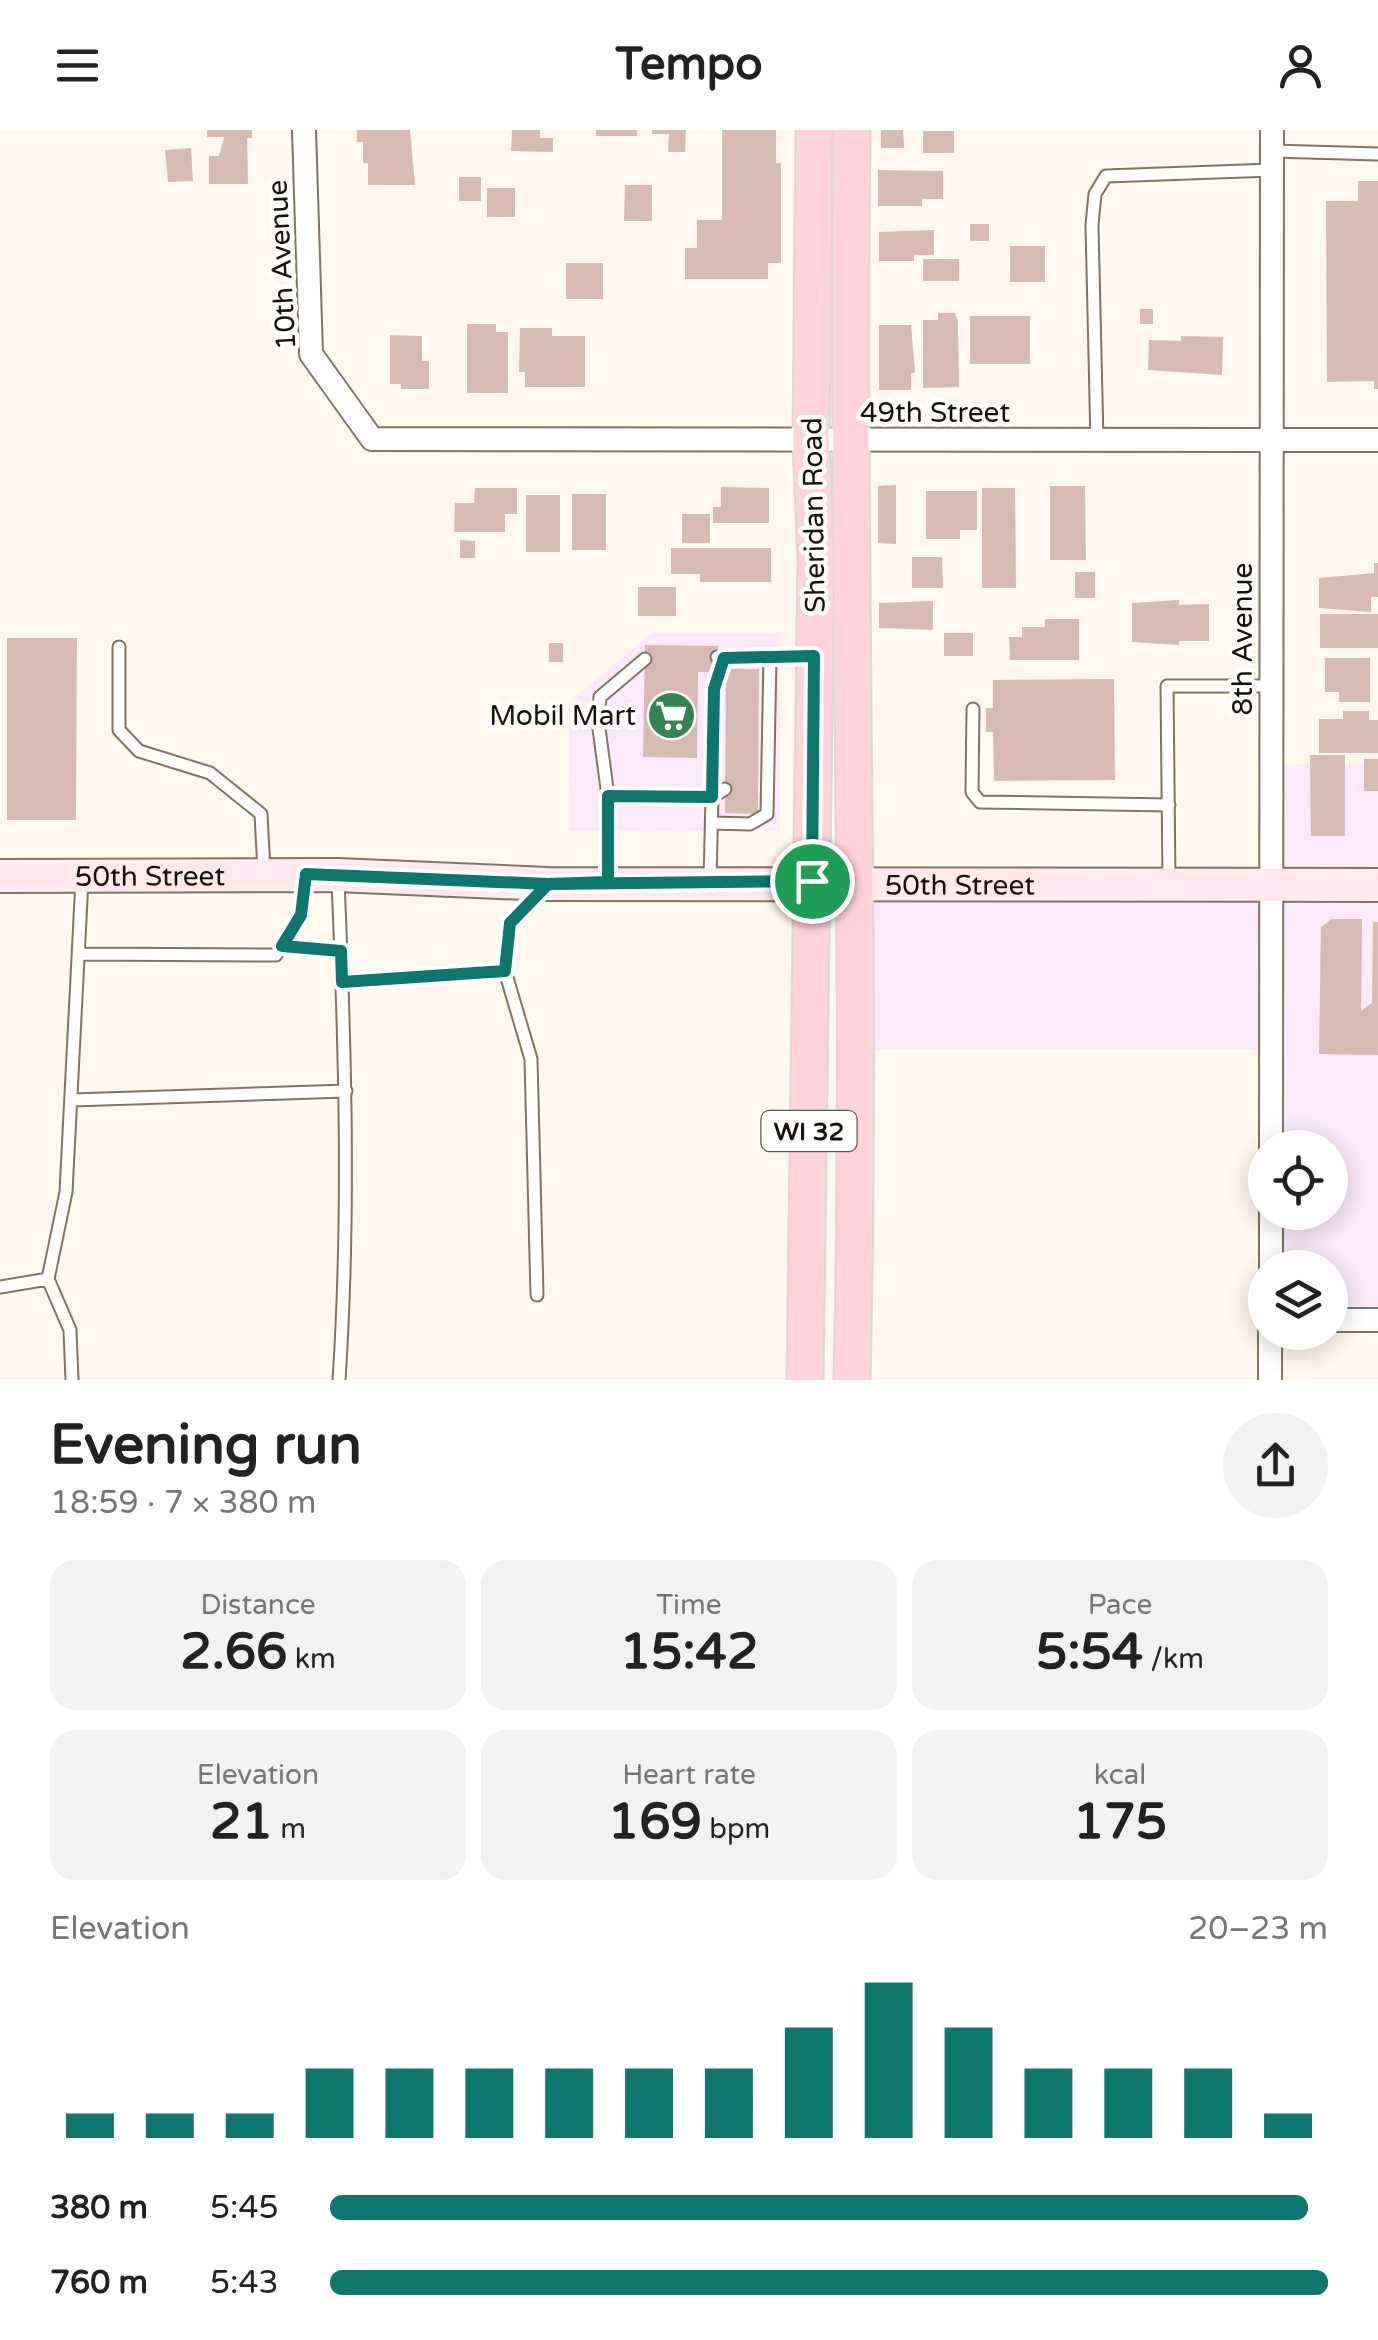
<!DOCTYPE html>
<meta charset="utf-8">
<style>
body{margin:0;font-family:"Varela Round",sans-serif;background:#f2f2f2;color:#222;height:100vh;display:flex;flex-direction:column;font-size:38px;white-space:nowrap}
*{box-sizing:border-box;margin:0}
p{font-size:32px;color:#767676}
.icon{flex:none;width:55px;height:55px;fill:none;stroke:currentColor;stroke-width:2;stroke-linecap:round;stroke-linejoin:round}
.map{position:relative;height:1250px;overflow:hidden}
.details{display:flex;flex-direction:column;background:#fff;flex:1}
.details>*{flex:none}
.buttons{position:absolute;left:1248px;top:1000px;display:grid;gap:20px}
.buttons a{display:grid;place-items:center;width:100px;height:100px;border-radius:50%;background:#fff;box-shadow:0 5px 25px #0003;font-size:50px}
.pin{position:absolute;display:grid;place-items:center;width:85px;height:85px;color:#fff;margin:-42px;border:5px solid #fff;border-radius:50%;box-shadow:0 2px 10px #0007}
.round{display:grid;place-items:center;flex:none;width:105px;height:105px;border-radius:52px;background:#f2f2f2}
.summary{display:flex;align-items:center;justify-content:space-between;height:170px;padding:0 50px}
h1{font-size:55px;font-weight:800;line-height:75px}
.stats{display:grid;grid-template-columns:repeat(3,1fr);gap:15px;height:170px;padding:10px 50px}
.stats div{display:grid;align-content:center;border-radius:25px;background:#f2f2f2;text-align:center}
.stats b{font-size:50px;font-weight:800}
.stats small{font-size:28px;font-weight:400}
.stats p{font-size:28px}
.chart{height:280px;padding:20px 50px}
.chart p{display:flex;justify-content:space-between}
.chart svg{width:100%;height:180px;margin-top:10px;stroke:#0f766e;stroke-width:6}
ul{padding:0 50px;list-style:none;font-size:32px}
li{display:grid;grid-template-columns:160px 120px 1fr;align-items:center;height:75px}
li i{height:25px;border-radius:12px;background:#0f766e}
header{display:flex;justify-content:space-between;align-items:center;height:130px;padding:0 50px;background:#fff;font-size:45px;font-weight:800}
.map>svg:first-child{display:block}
</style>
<header><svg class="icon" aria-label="menu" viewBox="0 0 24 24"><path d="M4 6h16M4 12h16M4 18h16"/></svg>Tempo<svg class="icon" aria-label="person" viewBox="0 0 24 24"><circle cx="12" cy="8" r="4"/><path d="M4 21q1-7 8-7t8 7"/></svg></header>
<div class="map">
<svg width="1378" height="1250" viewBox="0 0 1378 1250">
<rect width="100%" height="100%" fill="#fff8ef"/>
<!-- commercial -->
<path fill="#fce9f9" d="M652 503H780V701H570L569 572Z
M1378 633V1190H1330V1138L1271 1137V1083L1330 1082V1018L1271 1017V919L856 920 857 751 1271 752 1272 635Z"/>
<!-- building -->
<path fill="#d7bbb2" d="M207 0H252V8H247L248 54H209V26H219L224 7H207Z
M357 0H410L415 55H368V33H363V12H357Z
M512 0H540V8H553V22L511 21Z
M596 0H637V6H596Z
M652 0H686L685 22H668L669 4H652Z
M722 0H776V33H781V133H768V149H685V118H697V90H722Z
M881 0H903L904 18H881Z
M923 1H954V23H923Z
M191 18 193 51 168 52 165 20Z
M878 40 943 41V69H922V76H878Z
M459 47H481V71H459Z
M1358 51H1378V259H1374V251L1327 252 1326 71H1358Z
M625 55H652V91H624Z
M487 58H515V87H487Z
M970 94H989V111H970Z
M934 100V125H914V131H879V102Z
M1010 116H1045V152H1010Z
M923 129H959V151H923Z
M566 133H603V169H566Z
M1140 179H1153V194H1140Z
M938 183H955L958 191 959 257 923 258V190H938Z
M970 186H1030V234H970Z
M467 194H496V202H508V263H467Z
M879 195H911L915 243H911V260H879Z
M520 198H552V206H585V257H525V242H519Z
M390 205 422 206V231H429V259H401V254H390Z
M1181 206 1223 207 1222 245 1148 240 1149 210 1181 211Z
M896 355V414L878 413V356Z
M1050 356H1085L1086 430H1050Z
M721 357 769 358V393H713V377H721Z
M475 358H517V384H505V402H454L455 373H474Z
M982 358H1015L1016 458H982Z
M926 361H977V400H960V409H926Z
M572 364H606V420H572Z
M526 365H560V422H526Z
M682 384H710V413H682Z
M460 410 475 411V428H460Z
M671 418H771V452H700V444H671Z
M912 427H942L943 458H912Z
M1374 433H1378V467H1371V482L1319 478V448L1374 443Z
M1075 442H1095V468H1075Z
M638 457H676V486H638Z
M1179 470V475L1209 474V511H1179V515L1132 512V473Z
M933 471V500L879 498V473Z
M1320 484H1378V518H1320Z
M1045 489H1079V530H1010L1009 507H1022V497H1045Z
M944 503H973V526H944Z
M7 508H77L76 690H7Z
M549 513H563V532H549Z
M645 515 718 516 717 542H698L697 628 643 627Z
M1325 528H1370V572H1339V562H1325Z
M726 539H759L758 684 725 683Z
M1114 549 1115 650 994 651 993 602H986V578H993V550Z
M1343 581H1369V590H1378V623H1319V589H1343Z
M1310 625H1345V706H1311Z
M1364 629H1378V661H1364Z
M1332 789H1362L1361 881 1372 873 1373 792H1378V925L1319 924 1321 797Z"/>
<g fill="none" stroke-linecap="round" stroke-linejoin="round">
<defs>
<path id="lane" d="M1272 21 1378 24
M1097 312 1092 95 1095 64 1106 46 1272 40
M119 517V600L139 621 210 643 261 684 264 741
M717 527 770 526
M973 579 972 662 980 672 1169 675
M608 666 598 591 600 567 645 529
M712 667 715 559 724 528
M712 667 725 659
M712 693 750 694 767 684 770 526H811
M338 750C345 917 350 1083 339 1250
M608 752V666L712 667 710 752
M1169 752 1167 556H1272
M282 816 341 821
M79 824 276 825 301 785 305 749
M505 841 531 929 537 1165
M342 852 505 841 511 793 541 761
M72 970 346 961
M48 1149 66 1062 82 750
M0 1157 48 1149 70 1200 72 1250"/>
<path id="street" d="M304 0 311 224 372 309 1378 310
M1271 1018 1272 0
M1271 1138V1082
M1330 1190H1378
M1270 1250V1202"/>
<g id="secondary">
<path id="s1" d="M0 746 337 745 548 754 1378 755"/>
</g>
<path id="primary" d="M852 0C846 417 862 833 852 1250
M805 1250 816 430 811 312 814 0"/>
</defs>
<!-- lane casing -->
<use href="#lane" stroke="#817460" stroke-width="15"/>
<!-- street casing -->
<use href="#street" stroke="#817460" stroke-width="26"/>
<!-- secondary casing -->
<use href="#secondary" stroke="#817460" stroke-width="36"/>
<!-- primary casing -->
<use href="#primary" stroke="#dad9d8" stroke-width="39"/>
<!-- lane -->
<use href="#lane" stroke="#fff" stroke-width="11"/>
<!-- street -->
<use href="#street" stroke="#fff" stroke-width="22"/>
<!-- secondary -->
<use href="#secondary" stroke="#ffe8ee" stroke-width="32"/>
<!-- primary -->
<use href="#primary" stroke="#ffd2dc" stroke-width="35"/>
</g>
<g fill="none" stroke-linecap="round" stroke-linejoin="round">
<defs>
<path id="route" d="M812 751 548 754 306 744 301 785 282 816 341 821 342 852 505 841 510 793 548 754 608 752V666L712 667 714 559 724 528 814 526 812 751"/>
</defs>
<!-- route casing -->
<use href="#route" stroke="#fff" stroke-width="20"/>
<!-- route -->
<use href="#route" stroke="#0f766e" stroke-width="12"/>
</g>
<!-- icons -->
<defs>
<symbol id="supermarket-disc" viewBox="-11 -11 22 22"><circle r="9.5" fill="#348353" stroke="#fff"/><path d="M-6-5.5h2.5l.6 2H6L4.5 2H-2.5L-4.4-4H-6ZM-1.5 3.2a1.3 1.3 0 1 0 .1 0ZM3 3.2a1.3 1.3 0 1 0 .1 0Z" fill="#fff"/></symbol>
</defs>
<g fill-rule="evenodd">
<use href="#supermarket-disc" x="644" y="558" width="55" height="55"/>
</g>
<g text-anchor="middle" stroke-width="9" stroke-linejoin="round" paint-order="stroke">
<!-- shield labels -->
<rect fill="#fff" stroke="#5c5853" stroke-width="2.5" x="761.5" y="981" width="95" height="40" rx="8"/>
<g font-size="25" font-weight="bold" fill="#161109">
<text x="809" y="1010">WI 32</text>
</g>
<!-- street labels -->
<g font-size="28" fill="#161109" stroke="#fff">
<text transform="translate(281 135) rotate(-93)" y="10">10th Avenue</text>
<text x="935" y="292">49th Street</text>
<text transform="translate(813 385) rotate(-91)" y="10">Sheridan Road</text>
<text transform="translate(1242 509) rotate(-90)" y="10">8th Avenue</text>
<text dy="10" stroke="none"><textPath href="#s1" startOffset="150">50th Street</textPath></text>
<text dy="10" stroke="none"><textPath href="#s1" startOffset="960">50th Street</textPath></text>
</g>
<!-- poi labels -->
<g font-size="28" fill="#161109" stroke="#fff" text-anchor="end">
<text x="636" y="595">Mobil Mart</text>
</g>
</g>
</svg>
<div class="buttons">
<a><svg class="icon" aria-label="locate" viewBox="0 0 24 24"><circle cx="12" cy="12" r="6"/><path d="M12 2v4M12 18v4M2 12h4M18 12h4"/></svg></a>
<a><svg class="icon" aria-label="layers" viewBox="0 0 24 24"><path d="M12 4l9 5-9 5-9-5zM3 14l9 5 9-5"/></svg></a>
</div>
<div class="pin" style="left:812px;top:751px;background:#1e9e55"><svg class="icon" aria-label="arrive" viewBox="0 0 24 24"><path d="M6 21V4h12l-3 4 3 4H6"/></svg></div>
</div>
<section class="details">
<div class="summary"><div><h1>Evening run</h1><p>18:59 · 7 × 380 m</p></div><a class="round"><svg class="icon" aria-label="share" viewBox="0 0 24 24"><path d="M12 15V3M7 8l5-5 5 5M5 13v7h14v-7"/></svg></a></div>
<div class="stats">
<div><p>Distance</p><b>2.66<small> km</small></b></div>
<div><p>Time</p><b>15:42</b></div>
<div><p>Pace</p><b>5:54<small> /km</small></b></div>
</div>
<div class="stats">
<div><p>Elevation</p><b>21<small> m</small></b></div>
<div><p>Heart rate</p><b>169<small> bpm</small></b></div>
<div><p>kcal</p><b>175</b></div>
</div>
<div class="chart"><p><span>Elevation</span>20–23 m</p>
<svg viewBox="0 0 160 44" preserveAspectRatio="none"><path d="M5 44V38M15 44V38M25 44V38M35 44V27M45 44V27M55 44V27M65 44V27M75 44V27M85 44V27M95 44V17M105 44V6M115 44V17M125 44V27M135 44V27M145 44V27M155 44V38"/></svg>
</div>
<ul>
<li><b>380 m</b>5:45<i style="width:98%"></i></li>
<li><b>760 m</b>5:43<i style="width:100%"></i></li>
</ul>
</section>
